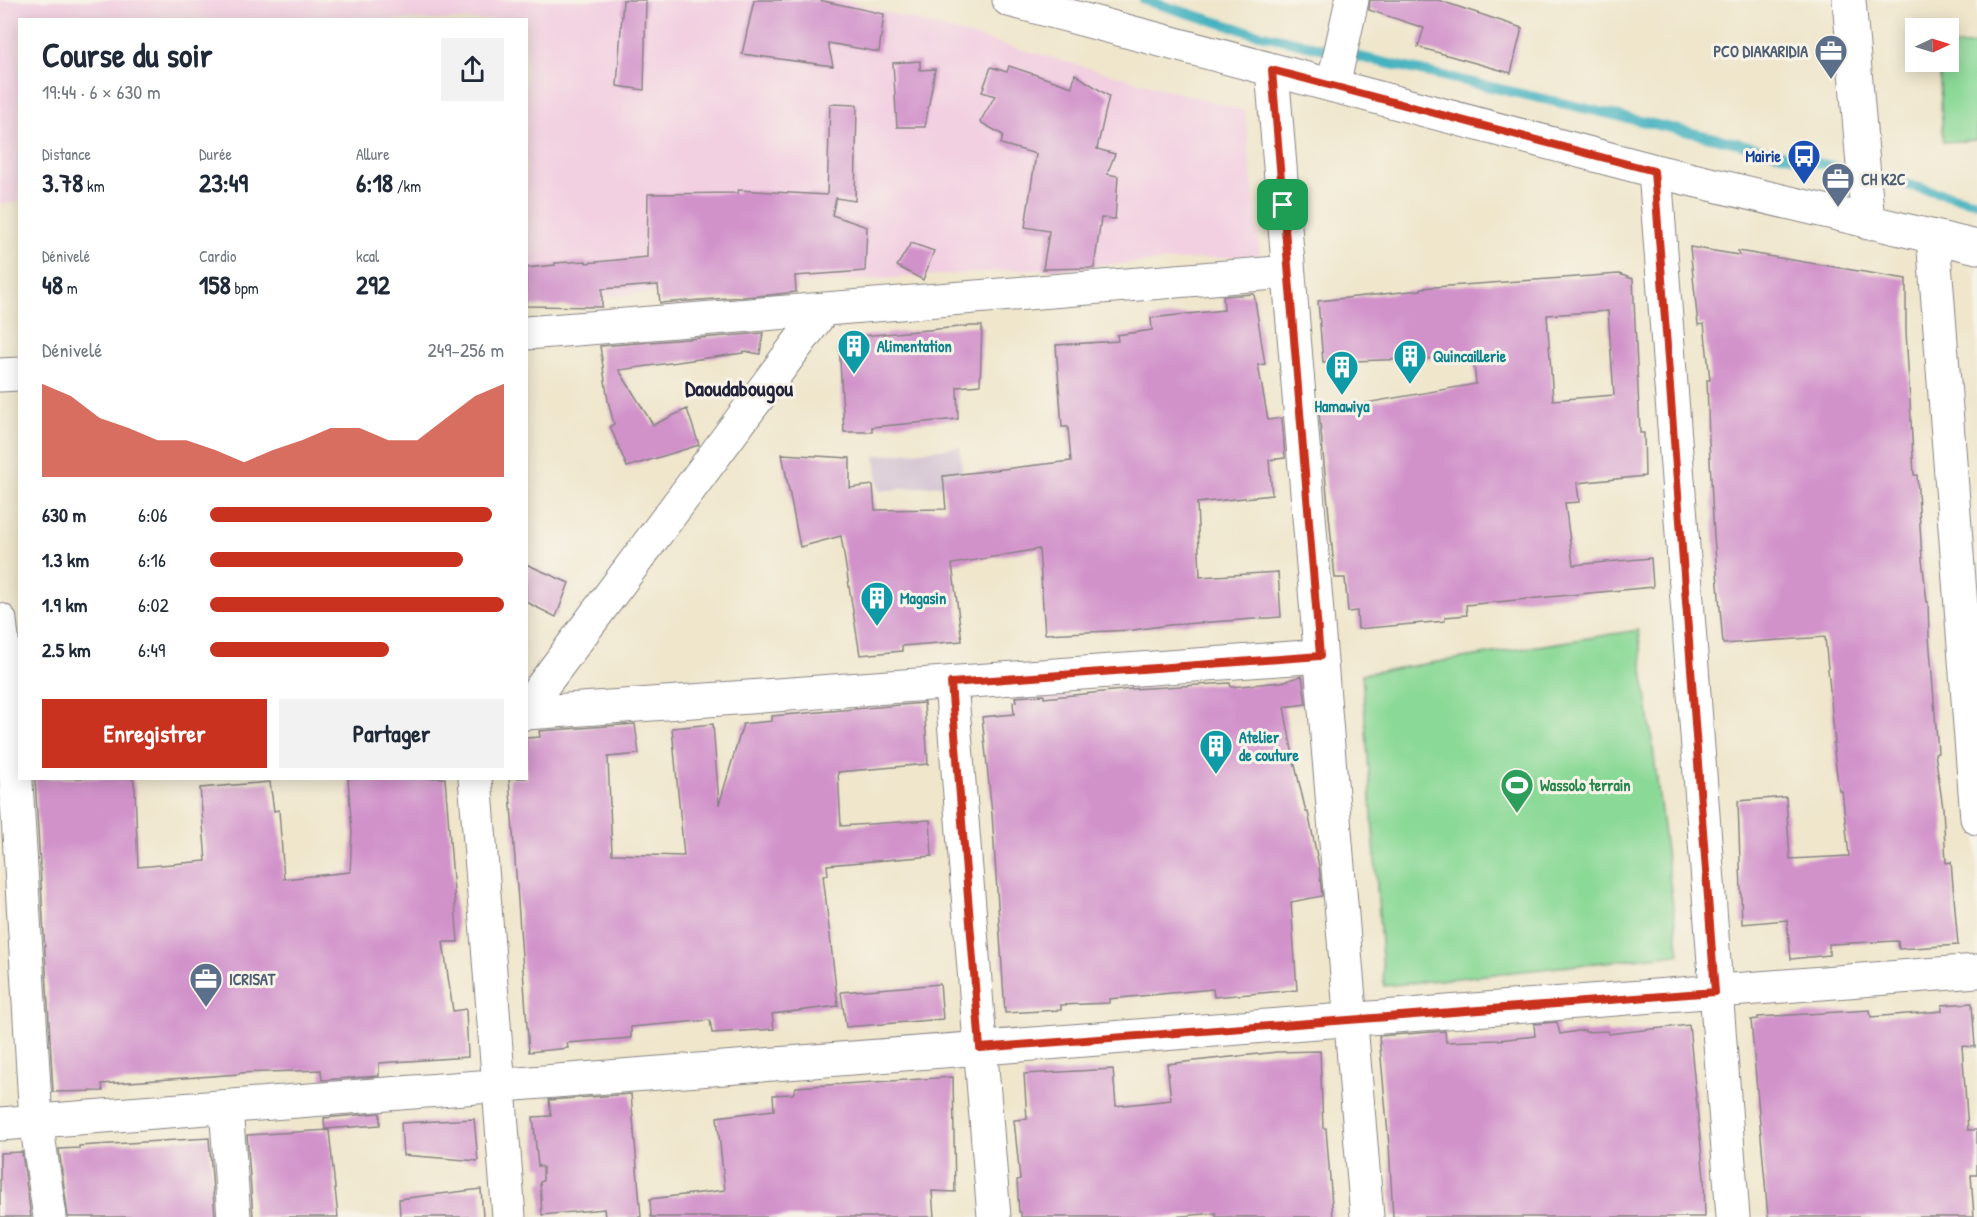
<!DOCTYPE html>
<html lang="fr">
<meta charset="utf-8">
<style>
body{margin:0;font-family:"Patrick Hand",sans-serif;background:#f2f2f3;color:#1f2937;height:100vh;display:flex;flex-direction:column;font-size:22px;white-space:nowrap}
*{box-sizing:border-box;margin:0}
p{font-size:20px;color:#747a83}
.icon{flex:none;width:33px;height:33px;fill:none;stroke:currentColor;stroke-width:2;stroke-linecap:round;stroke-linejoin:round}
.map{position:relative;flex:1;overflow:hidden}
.sheet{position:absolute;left:18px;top:18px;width:510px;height:762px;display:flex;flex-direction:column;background:#fff;border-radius:0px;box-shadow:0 3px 15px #0003}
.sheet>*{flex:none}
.needle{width:39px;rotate:86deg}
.fabs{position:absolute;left:1905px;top:18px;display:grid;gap:12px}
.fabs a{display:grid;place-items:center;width:54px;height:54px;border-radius:0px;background:#fff;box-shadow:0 3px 15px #0003;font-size:30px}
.pin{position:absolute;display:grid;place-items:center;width:51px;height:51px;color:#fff;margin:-26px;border-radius:12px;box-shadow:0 3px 9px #0006}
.round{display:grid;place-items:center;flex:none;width:63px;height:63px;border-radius:0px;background:#f2f2f3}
.headline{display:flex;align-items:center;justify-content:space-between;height:102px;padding:0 24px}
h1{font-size:33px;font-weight:700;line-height:45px}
.metrics{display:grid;grid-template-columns:repeat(3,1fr);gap:9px;height:102px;padding:6px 24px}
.metrics div{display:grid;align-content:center}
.metrics b{font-size:26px;font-weight:700}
.metrics small{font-size:16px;font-weight:400}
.metrics p{font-size:16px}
.chart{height:168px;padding:12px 24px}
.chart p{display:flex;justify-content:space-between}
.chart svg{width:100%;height:108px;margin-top:6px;fill:#c8321e;opacity:.7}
.action{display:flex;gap:12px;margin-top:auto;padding:12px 24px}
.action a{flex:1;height:69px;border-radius:0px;background:#c8321e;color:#fff;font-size:24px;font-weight:700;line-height:69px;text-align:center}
.action a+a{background:#f2f2f3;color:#1f2937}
ul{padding:0 24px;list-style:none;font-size:20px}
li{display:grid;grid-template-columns:96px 72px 1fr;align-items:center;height:45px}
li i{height:15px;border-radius:8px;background:#c8321e}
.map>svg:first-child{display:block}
</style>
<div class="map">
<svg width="1977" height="1217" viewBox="0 0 1977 1217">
<rect width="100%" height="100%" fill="#f7f3e8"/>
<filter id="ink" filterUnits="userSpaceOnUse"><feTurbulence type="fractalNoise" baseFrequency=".0167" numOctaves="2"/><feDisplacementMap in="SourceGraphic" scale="12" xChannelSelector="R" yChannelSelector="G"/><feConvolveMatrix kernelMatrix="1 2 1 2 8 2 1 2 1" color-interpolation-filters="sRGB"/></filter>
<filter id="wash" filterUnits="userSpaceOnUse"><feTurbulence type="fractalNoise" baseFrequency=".008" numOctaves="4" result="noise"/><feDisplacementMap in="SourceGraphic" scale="24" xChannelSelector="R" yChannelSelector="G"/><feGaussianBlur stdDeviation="1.35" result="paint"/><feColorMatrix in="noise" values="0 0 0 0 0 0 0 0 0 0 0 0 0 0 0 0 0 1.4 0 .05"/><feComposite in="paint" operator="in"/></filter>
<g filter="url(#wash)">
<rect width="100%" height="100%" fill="#efe6cc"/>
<!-- built -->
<path fill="#f2cfe1" d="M0 0H842L1245 111 1260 255 527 301 526 20H20L19 202 0 204Z"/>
<!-- industrial -->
<path fill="#cfbdcf" d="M960 447 963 483 879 491 875 456Z"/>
<!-- green -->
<path fill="#8bd997" stroke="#567e69" stroke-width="1.5" d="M1977 44V140L1943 142 1939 62H1948L1949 46Z
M1638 630 1679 954 1384 986 1362 674Z"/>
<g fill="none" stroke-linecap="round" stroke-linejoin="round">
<!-- stream -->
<path stroke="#44b2c0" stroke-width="10" d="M1144 0 1250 32 1741 144 1977 202"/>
</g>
<g id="blocks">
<!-- building -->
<path fill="#d192ca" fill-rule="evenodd" d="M623 0H646L644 90 617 86Z
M754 0H819L884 14 879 52 828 43 833 66 742 54Z
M1370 0H1438L1522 28 1511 73 1418 47 1424 28 1369 10Z
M920 61V70L935 69 925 127H897L893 63Z
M1009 66 1072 87 1075 74 1109 96 1097 149 1115 154 1107 174 1118 176 1115 219 1101 218 1094 268 1043 269 1049 231 1025 227 1036 154 1001 144 1003 135 980 122 995 96 982 92 991 67 1007 72Z
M830 104 857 105 855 201 836 198 832 215 867 227 865 271 795 276 796 292 769 295 660 303 658 285 602 289V307L526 306V268L555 265V263L586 261V263L647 257 648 194 738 193V190L827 195Z
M911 243 934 251 923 280 897 266Z
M1690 247 1739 255 1738 251 1906 279V331L1914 475H1917L1922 559 1927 602H1928L1929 636 1938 753H1935L1943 808 1946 863 1951 862 1958 945 1899 949 1898 941 1829 944V955L1791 959 1787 920 1742 924 1738 801 1786 797 1790 859 1849 856 1842 791H1839L1833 743H1835L1825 637 1723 644 1714 537 1709 441 1707 380H1710L1704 324 1698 325Z
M1619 274 1633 279 1640 433H1644L1645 476 1577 483 1579 502 1565 503 1573 565 1651 558 1653 587 1466 605 1467 615 1445 617V621L1358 629 1357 611 1348 612 1345 578H1335L1319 411 1476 384 1473 357 1323 362 1318 301 1421 290V288ZM1608 311 1614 395 1553 400 1547 315Z
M1254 294 1265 364 1258 365 1268 420 1282 418 1285 458 1269 460 1272 495 1197 503 1200 577 1278 572 1281 617 1169 625 1133 630 1045 634 1039 549 952 564 962 641 902 646V651L860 655 841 536 800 547 782 454 850 458V488L873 485 875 510 946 509 943 476 1071 461 1068 427H1062L1056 345 1118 341 1117 335 1152 330 1151 318 1224 310 1223 296Z
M971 326H982L980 385 957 387 958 419 872 427V432H844L839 342 851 337Z
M763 333 760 354 744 351 743 353 619 370 653 425 687 409 699 445 627 467 610 426 614 424 608 401 600 346Z
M526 564 569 583 556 617 526 602Z
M1302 676 1306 704 1284 707 1294 761 1306 812H1308L1319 866 1322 896 1291 902 1297 990 1214 997 1213 989 1109 999V1003L1061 1005V1010L1005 1013 992 814 982 717 1014 714 1013 702 1016 701 1015 697 1044 695V698L1132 689 1230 683 1231 687 1282 682Z
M924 703 928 764 838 772 841 826 930 820 932 856 827 865 828 875H823L838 1006 772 1014 774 1029 712 1033 710 1020 631 1027V1038L567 1043 568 1048 529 1052 509 778H526V738L540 737 539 731 635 724 639 754 608 757 612 854 684 856 672 728 713 724 719 805 743 724 772 721V716Z
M35 778H133L135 789 138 867 206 861 200 788 270 782 274 811 279 810 284 879 350 872 352 832 348 778H445L458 942H443L453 1011 466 1009 468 1057 379 1063V1076L322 1080 321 1070 239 1073V1074L102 1084 103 1091 53 1092Z
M940 984 943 1019 846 1027 841 992Z
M1972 1003 1975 1047 1962 1046 1968 1130H1977V1175H1971L1974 1217H1768L1751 1020 1758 1019V1017L1870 1010 1871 1017 1942 1011V1005Z
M1557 1022 1560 1034 1585 1030V1032L1608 1031V1034L1689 1025 1704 1178 1705 1217H1393L1389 1145 1379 1036 1445 1031 1446 1042 1498 1040 1535 1036 1534 1024Z
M1320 1051 1323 1128H1326L1333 1217H1216V1213L1170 1217H1021V1212H1019L1017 1180 1020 1179 1014 1120 1027 1119 1024 1074 1113 1069 1116 1106 1171 1100 1167 1064 1277 1052Z
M953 1077 955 1192 932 1191 934 1217H651L650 1199 725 1190 717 1117 774 1110 773 1095 793 1094 796 1087Z
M631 1094 641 1217H605L604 1209 542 1215 540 1182 543 1181V1167L538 1166 533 1117 551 1116 549 1100Z
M380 1113V1125L325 1129 324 1118Z
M474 1119 478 1161 403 1155 401 1123Z
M329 1130 338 1217H253L247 1135Z
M209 1138 215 1217H68L59 1149 79 1148V1146Z
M22 1152 31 1217H0V1153Z
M481 1189 483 1217H400L399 1199Z"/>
</g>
</g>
<g filter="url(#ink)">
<use href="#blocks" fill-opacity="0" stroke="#888484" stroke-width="1.5"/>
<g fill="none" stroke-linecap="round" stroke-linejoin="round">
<defs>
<path id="minor" d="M1009 0 1655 171 1977 247
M1849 0 1868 223
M1272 70 1367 1217
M1333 86 1352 0
M1655 171 1733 1217
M1933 237 1977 818
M526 333 1288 272
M0 375 20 374
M0 620 14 749 36 1121 50 1217
M951 683 994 1217
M526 708 823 310
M526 713 1320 656
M475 778 509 1217
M226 1107 234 1217
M0 1124 1977 971"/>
</defs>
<!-- minor casing -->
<use href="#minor" stroke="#888484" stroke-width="35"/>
<!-- minor -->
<use href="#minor" stroke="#fff" stroke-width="33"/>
</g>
</g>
<g fill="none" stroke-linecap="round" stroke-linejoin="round" filter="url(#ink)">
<defs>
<path id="route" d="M1272 70 1654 171 1715 992 980 1048 951 683 1320 656Z"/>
</defs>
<!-- route casing -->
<use href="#route" stroke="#fff" stroke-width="12"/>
<!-- route -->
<use href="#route" stroke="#c8321e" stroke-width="8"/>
</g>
<!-- icons -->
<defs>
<symbol id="office-pin" viewBox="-11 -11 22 30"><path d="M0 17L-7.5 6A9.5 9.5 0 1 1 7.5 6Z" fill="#5c6f8a" stroke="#f7f3e8"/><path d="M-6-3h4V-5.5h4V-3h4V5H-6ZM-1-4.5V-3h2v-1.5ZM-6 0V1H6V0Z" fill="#fff"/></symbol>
<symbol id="bus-pin" viewBox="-11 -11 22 30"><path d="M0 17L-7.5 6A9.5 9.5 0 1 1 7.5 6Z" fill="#1a4fb4" stroke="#f7f3e8"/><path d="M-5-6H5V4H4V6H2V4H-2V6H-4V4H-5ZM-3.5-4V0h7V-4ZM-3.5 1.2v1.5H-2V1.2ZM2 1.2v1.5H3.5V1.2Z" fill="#fff"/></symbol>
<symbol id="building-pin" viewBox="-11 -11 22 30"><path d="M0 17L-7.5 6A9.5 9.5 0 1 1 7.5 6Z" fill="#0f9aa8" stroke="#f7f3e8"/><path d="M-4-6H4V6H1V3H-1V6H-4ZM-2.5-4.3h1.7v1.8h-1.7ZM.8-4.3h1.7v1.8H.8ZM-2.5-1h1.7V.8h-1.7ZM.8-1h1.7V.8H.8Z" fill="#fff"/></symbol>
<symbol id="stadium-pin" viewBox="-11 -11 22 30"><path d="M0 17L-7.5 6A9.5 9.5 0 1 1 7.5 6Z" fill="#2e9e5b" stroke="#f7f3e8"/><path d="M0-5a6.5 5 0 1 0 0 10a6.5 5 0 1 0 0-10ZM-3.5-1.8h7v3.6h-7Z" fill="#fff"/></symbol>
</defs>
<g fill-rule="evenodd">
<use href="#office-pin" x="1812" y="32" width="38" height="52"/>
<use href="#bus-pin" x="1785" y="137" width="38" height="52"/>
<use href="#office-pin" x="1819" y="160" width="38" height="52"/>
<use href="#building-pin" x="835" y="327" width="38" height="52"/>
<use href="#building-pin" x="1391" y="337" width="38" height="52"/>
<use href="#building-pin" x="1323" y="348" width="38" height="52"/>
<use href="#building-pin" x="858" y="579" width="38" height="52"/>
<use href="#building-pin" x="1197" y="727" width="38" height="52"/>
<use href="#stadium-pin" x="1498" y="766" width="38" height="52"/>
<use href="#office-pin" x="187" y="960" width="38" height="52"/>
</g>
<g text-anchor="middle" stroke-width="6" stroke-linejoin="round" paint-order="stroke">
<!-- service labels -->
<g font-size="16" font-weight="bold" fill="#4e5e75" stroke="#f7f3e8" text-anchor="start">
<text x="1808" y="57" text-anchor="end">PCO DIAKARIDIA</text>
<text x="1861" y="185">CH K2C</text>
<text x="229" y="985">ICRISAT</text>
</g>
<!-- transit labels -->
<g font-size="16" font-weight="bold" fill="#164399" stroke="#f7f3e8" text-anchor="end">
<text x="1781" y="162">Mairie</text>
</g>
<!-- culture labels -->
<g font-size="16" font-weight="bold" fill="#0d838f" stroke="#f7f3e8" text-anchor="start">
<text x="877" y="352">Alimentation</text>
<text x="1433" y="362">Quincaillerie</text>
<text x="1342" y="412" text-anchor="middle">Hamawiya</text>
<text x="900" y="604">Magasin</text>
<text x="1239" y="743">Atelier<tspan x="1239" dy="18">de couture</tspan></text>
</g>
<!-- leisure labels -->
<g font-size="16" font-weight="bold" fill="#27864d" stroke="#f7f3e8" text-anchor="start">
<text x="1540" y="791">Wassolo terrain</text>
</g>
<!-- district labels -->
<g font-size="22" font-weight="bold" fill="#22223b" stroke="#f7f3e8">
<text x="739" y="396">Daoudabougou</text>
</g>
</g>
</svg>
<div class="fabs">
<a><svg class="needle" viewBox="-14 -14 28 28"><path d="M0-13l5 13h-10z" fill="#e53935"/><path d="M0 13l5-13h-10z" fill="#747a83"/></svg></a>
</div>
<div class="pin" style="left:1283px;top:205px;background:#1e9e55"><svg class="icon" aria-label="arrive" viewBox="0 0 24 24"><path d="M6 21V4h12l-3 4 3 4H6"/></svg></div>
<section class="sheet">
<div class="headline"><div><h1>Course du soir</h1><p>19:44 · 6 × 630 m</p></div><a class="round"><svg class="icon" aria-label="share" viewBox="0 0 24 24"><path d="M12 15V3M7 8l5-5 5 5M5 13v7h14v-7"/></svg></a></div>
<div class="metrics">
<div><p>Distance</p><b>3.78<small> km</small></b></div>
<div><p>Durée</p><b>23:49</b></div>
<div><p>Allure</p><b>6:18<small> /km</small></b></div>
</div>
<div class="metrics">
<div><p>Dénivelé</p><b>48<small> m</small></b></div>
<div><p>Cardio</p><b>158<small> bpm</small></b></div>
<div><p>kcal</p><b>292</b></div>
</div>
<div class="chart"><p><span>Dénivelé</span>249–256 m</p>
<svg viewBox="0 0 160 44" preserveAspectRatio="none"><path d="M0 44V6L10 11L20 20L30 24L40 29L50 29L60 33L70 38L80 33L90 29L100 24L110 24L120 29L130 29L140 20L150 11L160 6V44z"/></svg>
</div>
<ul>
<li><b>630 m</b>6:06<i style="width:96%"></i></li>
<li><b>1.3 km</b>6:16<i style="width:86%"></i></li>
<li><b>1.9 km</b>6:02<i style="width:100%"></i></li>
<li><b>2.5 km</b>6:49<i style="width:61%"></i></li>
</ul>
<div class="action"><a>Enregistrer</a><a>Partager</a></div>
</section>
</div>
